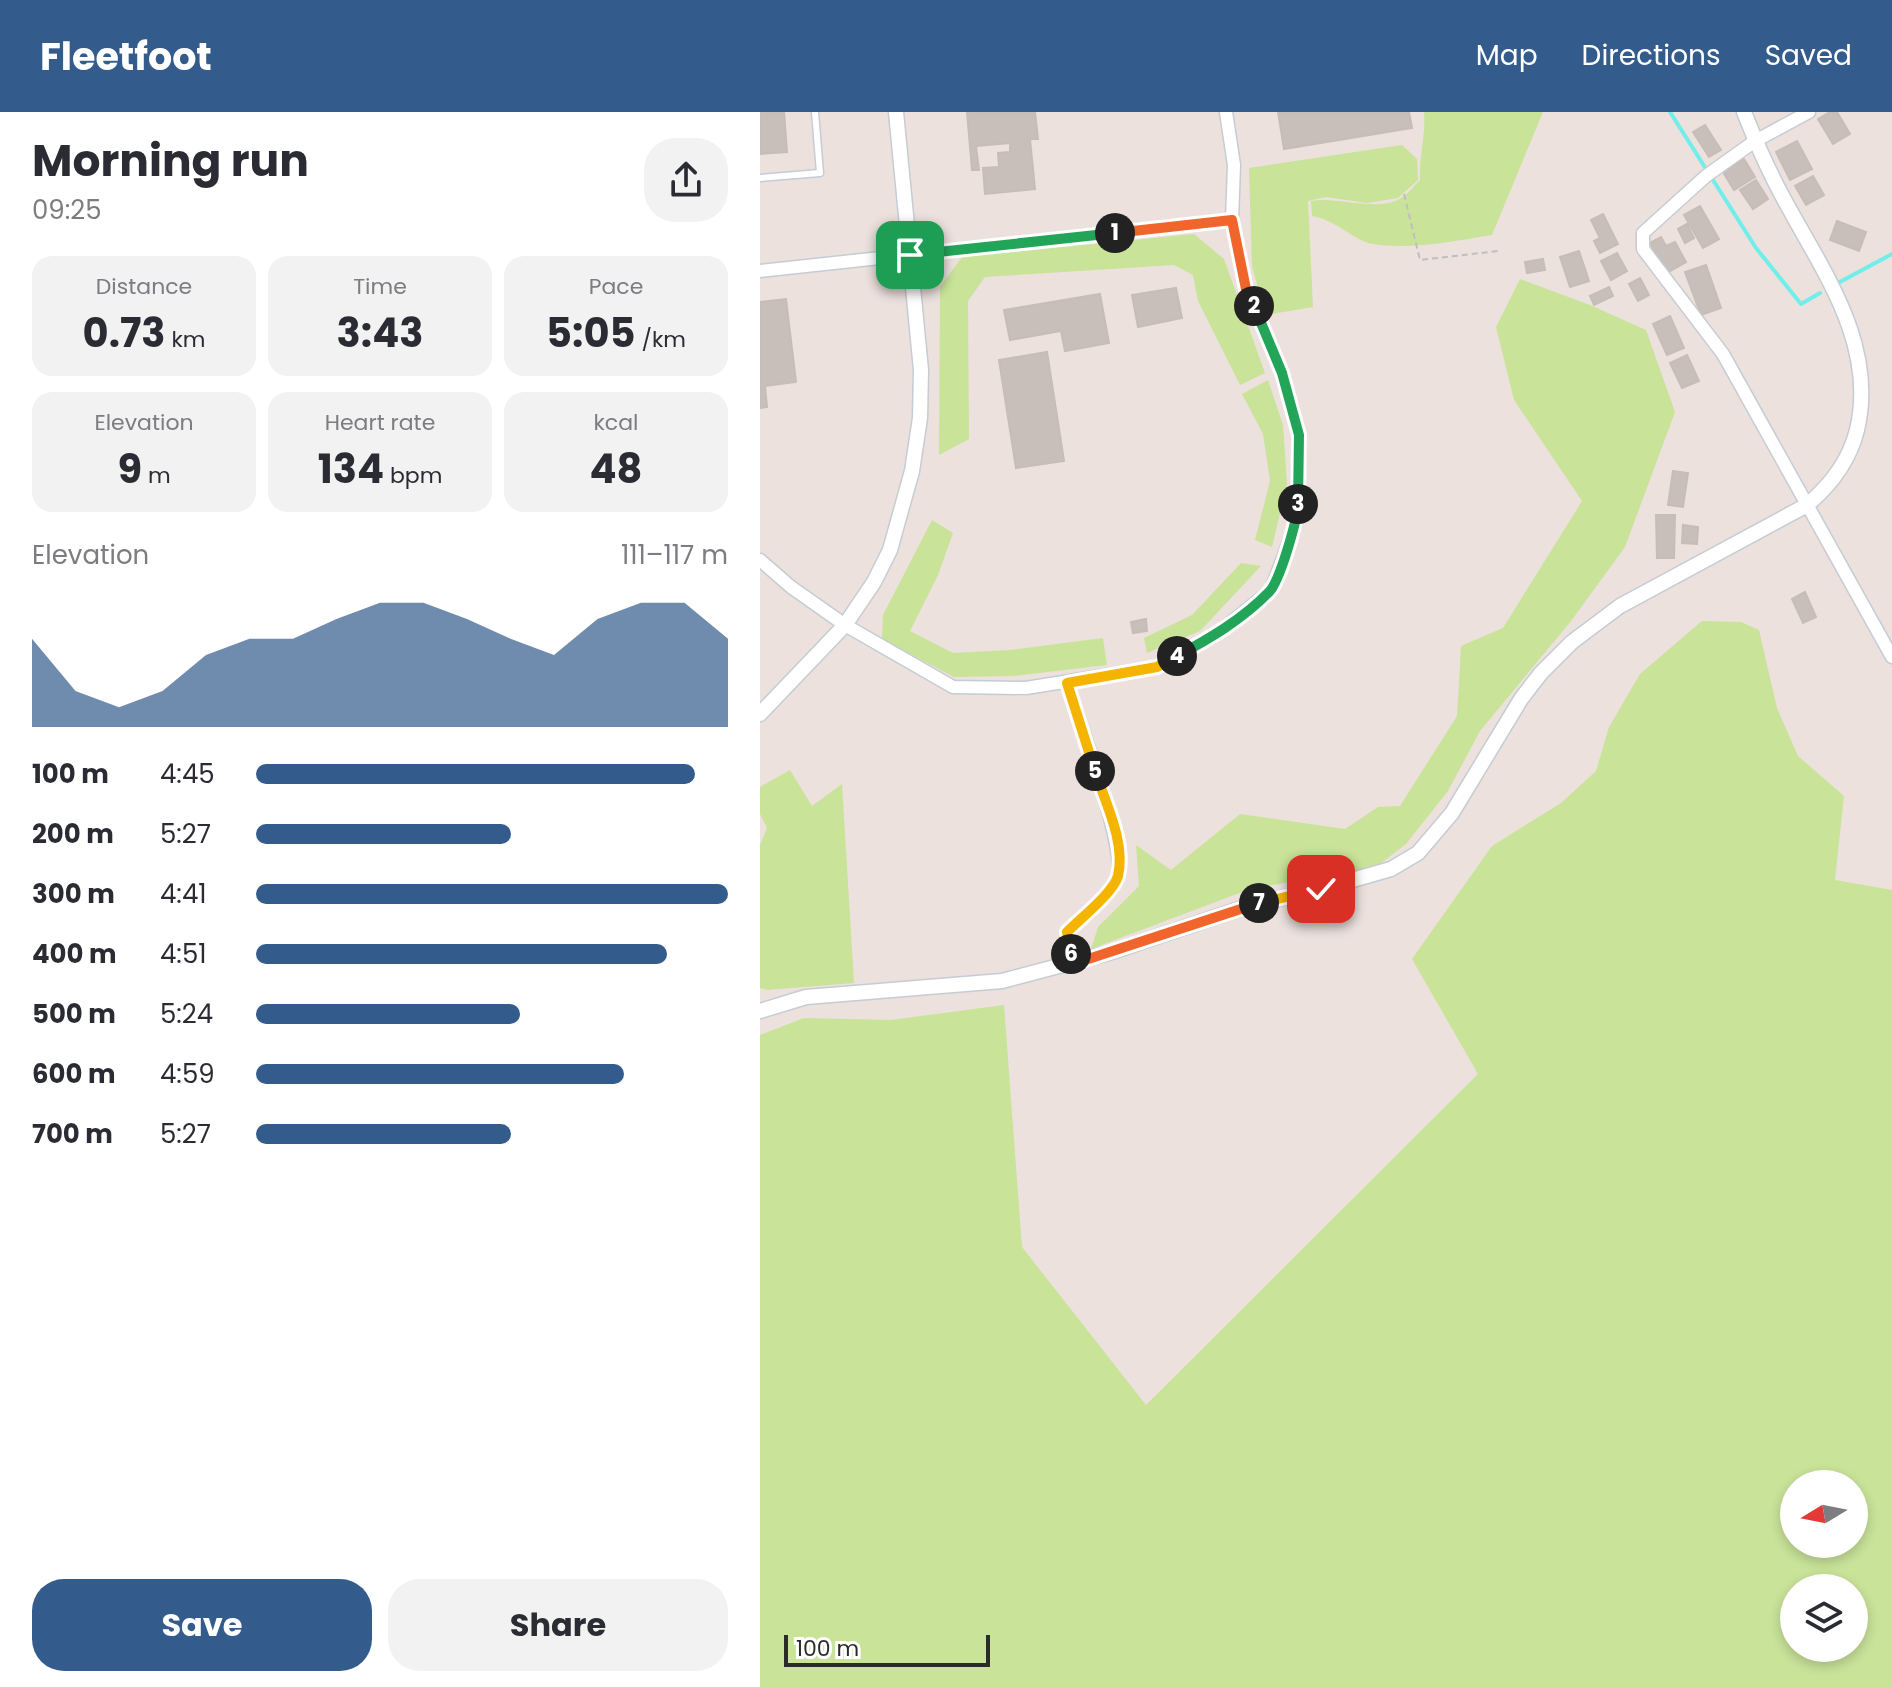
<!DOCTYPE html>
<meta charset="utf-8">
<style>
body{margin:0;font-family:Poppins,sans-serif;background:#f2f2f3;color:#2b2b33;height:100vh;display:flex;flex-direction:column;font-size:30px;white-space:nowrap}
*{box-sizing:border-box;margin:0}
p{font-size:26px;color:#7c7c81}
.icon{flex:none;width:44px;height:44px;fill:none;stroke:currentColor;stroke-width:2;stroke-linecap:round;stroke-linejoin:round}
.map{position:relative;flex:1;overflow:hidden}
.drawer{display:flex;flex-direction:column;background:#fff;width:760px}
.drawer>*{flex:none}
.needle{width:52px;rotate:260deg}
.fabs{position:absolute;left:1020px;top:1358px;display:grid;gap:16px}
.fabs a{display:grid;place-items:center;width:88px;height:88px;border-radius:50%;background:#fff;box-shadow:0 4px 12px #0003;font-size:40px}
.scale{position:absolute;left:24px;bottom:20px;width:206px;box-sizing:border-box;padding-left:8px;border:4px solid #2b2b2b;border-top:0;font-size:22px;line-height:28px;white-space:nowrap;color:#2b2b2b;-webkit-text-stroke:6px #fff;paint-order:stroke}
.pin{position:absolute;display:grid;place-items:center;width:68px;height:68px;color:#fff;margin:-34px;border-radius:16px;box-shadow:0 4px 12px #0006}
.km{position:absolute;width:40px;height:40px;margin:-20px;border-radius:50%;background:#222;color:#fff;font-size:22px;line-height:40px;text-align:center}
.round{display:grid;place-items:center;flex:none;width:84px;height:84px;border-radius:32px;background:#f2f2f3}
.head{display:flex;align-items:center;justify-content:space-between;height:136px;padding:0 32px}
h1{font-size:44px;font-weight:700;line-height:60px}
.figures{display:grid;grid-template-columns:repeat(3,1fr);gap:12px;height:136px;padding:8px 32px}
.figures div{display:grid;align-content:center;border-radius:20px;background:#f2f2f3;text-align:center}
.figures b{font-size:40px;font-weight:700}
.figures small{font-size:22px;font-weight:400}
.figures p{font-size:22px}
.chart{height:224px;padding:16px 32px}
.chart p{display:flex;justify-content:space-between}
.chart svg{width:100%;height:144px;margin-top:8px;fill:#335c8c;opacity:.7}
.primary-button{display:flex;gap:16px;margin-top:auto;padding:16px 32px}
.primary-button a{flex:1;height:92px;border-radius:32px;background:#335c8c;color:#fff;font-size:32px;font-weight:700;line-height:92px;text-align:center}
.primary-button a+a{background:#f2f2f3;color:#2b2b33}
ul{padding:0 32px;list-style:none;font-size:26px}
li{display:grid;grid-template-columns:128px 96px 1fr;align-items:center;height:60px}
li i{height:20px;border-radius:10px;background:#335c8c}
header{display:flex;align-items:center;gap:48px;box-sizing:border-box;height:112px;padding:0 40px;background:#335c8c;color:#fff}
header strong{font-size:38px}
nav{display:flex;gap:44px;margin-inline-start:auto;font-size:28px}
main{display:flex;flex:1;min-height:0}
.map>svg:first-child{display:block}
</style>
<header>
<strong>Fleetfoot</strong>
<nav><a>Map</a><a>Directions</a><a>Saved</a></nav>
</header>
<main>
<section class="drawer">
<div class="head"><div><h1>Morning run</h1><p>09:25</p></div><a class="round"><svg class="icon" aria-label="share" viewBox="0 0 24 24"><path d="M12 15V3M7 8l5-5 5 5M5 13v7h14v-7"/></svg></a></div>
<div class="figures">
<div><p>Distance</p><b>0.73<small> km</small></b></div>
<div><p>Time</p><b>3:43</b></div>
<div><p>Pace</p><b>5:05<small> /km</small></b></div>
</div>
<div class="figures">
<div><p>Elevation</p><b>9<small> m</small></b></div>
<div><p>Heart rate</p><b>134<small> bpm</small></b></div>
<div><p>kcal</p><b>48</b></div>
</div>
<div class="chart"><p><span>Elevation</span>111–117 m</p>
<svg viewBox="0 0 160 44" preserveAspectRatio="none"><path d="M0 44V17L10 33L20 38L30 33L40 22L50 17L60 17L70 11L80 6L90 6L100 11L110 17L120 22L130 11L140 6L150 6L160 17V44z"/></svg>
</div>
<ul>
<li><b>100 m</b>4:45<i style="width:93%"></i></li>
<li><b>200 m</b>5:27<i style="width:54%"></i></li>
<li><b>300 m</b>4:41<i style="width:100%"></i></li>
<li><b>400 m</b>4:51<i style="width:87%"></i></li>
<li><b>500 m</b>5:24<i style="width:56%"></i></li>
<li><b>600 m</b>4:59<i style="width:78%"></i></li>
<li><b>700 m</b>5:27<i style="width:54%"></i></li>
</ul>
<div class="primary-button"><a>Save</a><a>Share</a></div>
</section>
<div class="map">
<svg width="1132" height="1575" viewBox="0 0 1132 1575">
<rect width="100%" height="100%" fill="#ece1dd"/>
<!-- green -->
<path fill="#c9e399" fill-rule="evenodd" d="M664 0H783L732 123C694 129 652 138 613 132 594 129 577 108 552 104L551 89C578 84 618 101 641 86 648 82 654 74 660 68 659 44 666 23 664 0Z
M642 33 657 47 658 68 638 86 607 91 566 85 548 89 553 195 506 203 492 155 489 56Z
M434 122 464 147 505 261 480 273 438 189 433 163 414 153 225 165 208 189 209 327 179 343 180 175 202 145Z
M760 167 830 193 886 218 915 300 865 435 811 509 720 619 688 679 646 732 616 755 490 777 331 837 338 815 379 774 376 733 411 758 480 702 585 717 618 695 640 694 697 604 701 534 743 516 822 389 754 288 736 215Z
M508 268 523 313 527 372 512 435 495 428 510 369 503 322 482 282Z
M172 408 193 421 178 463 150 519 193 541 250 538 343 526 347 553 254 564 194 565 122 527 123 503Z
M481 451 501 454 440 519 387 541 384 526 432 503Z
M942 509 981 510 999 518 1017 596 1038 644 1084 684 1075 768 1132 778V1575H0V923L44 906 131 908 244 893 262 1135 386 1293 718 962 652 847 732 734 801 691 836 659 849 615 880 562ZM1034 1372H1094V1432H1034ZM1034 1476H1094V1536H1034Z
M30 658 52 694 82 672 94 871 7 878 0 876V733L7 716 0 702V675Z"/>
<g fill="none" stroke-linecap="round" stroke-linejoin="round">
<!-- stream -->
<path stroke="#70eee9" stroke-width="4" d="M910 0 996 136 1041 192 1060 181
M1078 171 1132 142"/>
</g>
<!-- building -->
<path fill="#c8bfbb" stroke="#c8bcb6" stroke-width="2" d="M0 0H24L27 40 0 42Z
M207 0H275L278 27H270L275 77 225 82 223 56 239 55 238 41 250 40V31L216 34 219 58H212Z
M518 0H649L652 16 524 37Z
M1070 0H1077L1090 22 1073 32 1058 7Z
M945 13 961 38 949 45 933 20Z
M1037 29 1052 57 1030 68 1016 40Z
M984 47 995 65 974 78 963 60Z
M1053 64 1064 83 1046 93 1035 74Z
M996 68 1008 87 993 97 980 78Z
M940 94 959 127 943 136 924 103Z
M843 102 858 132 840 141 834 129 840 126 831 108Z
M1077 109 1106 120 1099 139 1070 128Z
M927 112 934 126 925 131 918 117Z
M901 125 906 134 915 130 926 150 907 161 890 131Z
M819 139 829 169 810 175 800 145Z
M857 141 867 159 851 168 841 149Z
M783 147 785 158 767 161 765 150Z
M946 153 961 196 941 203 925 160Z
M880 166 889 183 878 189 869 172Z
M849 175 853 184 834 193 830 184Z
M416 176 422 206 378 215 372 183Z
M340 182 349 231 305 239 301 219 250 228 244 198Z
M26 187 36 270 5 274 7 295 0 296V190Z
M910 204 924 236 907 243 893 212Z
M287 240 304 349 256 356 239 248Z
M927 243 939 269 922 276 910 251Z
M913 359 928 361 923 395 908 393Z
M896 403H915L914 446H897Z
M923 413 938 415 937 432 922 431Z
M1045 480 1056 505 1043 511 1032 487Z
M386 507 387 519 373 521 371 510Z"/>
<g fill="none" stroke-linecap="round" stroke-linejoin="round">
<defs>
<path id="service" d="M0 66 60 61 55 0"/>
<path id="minor" d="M1049 0 995 29 946 64 883 121V137L963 242 1132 545
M0 159 472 108
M0 448 31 475 85 513 193 575 266 576 397 555 454 524 511 478 537 408 539 323 522 261 486 177 472 108 474 53 466 0
M307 571C318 606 368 739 357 766 350 784 321 807 307 820L313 852"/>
<path id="tertiary" d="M0 602 85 513 114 470 130 438 152 359 160 306 161 258 136 0
M0 899 46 885 242 869 352 840 491 793 561 777 631 757 658 741 692 701 761 587 781 561 812 530 860 494 1047 393C1071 373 1089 350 1097 318 1119 225 1053 147 1014 68 1003 46 993 23 984 0"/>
</defs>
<!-- service casing -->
<use href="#service" stroke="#c5ccd4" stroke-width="9"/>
<!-- minor casing -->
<use href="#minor" stroke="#c5ccd4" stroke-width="15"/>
<!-- tertiary casing -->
<use href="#tertiary" stroke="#c5ccd4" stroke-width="17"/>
<!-- path -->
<path stroke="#bfbfbf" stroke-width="2" stroke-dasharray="6 4" stroke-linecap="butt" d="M644 82 660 148 738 139"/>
<!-- service -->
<use href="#service" stroke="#fff" stroke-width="6"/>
<!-- minor -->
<use href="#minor" stroke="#fff" stroke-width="12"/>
<!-- tertiary -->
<use href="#tertiary" stroke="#fff" stroke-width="14"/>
</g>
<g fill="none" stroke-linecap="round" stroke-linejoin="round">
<defs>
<path id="split-1" d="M150 143 355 121"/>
<path id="split-2" d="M355 121 472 108 486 177 494 194"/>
<path id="split-3" d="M494 194 522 261 539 323 538 392"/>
<path id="split-4" d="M417 544C449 527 483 507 509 480 520 469 537 409 538 392"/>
<path id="split-5" d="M335 659 307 571 397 555 417 544"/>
<path id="split-6" d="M311 842 307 820C320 807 353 781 358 764 366 731 345 690 335 659"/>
<path id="split-7" d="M311 842 313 852 499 791"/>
<path id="split-8" d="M499 791 561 777"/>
</defs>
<!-- split-1 casing -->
<use href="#split-1" stroke="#fff" stroke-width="16"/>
<!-- split-2 casing -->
<use href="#split-2" stroke="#fff" stroke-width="16"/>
<!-- split-3 casing -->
<use href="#split-3" stroke="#fff" stroke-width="16"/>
<!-- split-4 casing -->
<use href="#split-4" stroke="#fff" stroke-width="16"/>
<!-- split-5 casing -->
<use href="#split-5" stroke="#fff" stroke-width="16"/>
<!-- split-6 casing -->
<use href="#split-6" stroke="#fff" stroke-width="16"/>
<!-- split-7 casing -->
<use href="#split-7" stroke="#fff" stroke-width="16"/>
<!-- split-8 casing -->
<use href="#split-8" stroke="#fff" stroke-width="16"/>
<!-- split-1 -->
<use href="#split-1" stroke="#22a559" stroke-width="10"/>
<!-- split-2 -->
<use href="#split-2" stroke="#f0652b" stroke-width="10"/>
<!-- split-3 -->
<use href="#split-3" stroke="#22a559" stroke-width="10"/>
<!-- split-4 -->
<use href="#split-4" stroke="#22a559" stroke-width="10"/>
<!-- split-5 -->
<use href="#split-5" stroke="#f5b400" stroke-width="10"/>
<!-- split-6 -->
<use href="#split-6" stroke="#f5b400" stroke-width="10"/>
<!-- split-7 -->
<use href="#split-7" stroke="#f0652b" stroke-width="10"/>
<!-- split-8 -->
<use href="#split-8" stroke="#f5b400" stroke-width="10"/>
</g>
</svg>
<div class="fabs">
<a><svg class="needle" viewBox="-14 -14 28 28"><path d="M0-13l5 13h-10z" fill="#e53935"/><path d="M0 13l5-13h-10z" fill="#7c7c81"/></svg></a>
<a><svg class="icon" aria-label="layers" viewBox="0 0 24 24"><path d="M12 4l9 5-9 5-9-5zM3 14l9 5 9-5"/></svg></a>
</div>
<div class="scale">100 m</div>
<div class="pin" style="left:150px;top:143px;background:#1e9e55"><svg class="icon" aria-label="arrive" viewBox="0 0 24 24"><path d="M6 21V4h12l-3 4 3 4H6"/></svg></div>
<div class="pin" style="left:561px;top:777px;background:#d93025"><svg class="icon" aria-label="check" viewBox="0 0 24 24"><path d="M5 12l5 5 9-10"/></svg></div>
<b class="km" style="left:355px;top:121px">1</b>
<b class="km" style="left:494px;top:194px">2</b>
<b class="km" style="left:538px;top:392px">3</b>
<b class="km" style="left:417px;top:544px">4</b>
<b class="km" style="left:335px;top:659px">5</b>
<b class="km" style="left:311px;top:842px">6</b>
<b class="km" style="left:499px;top:791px">7</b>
</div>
</main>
